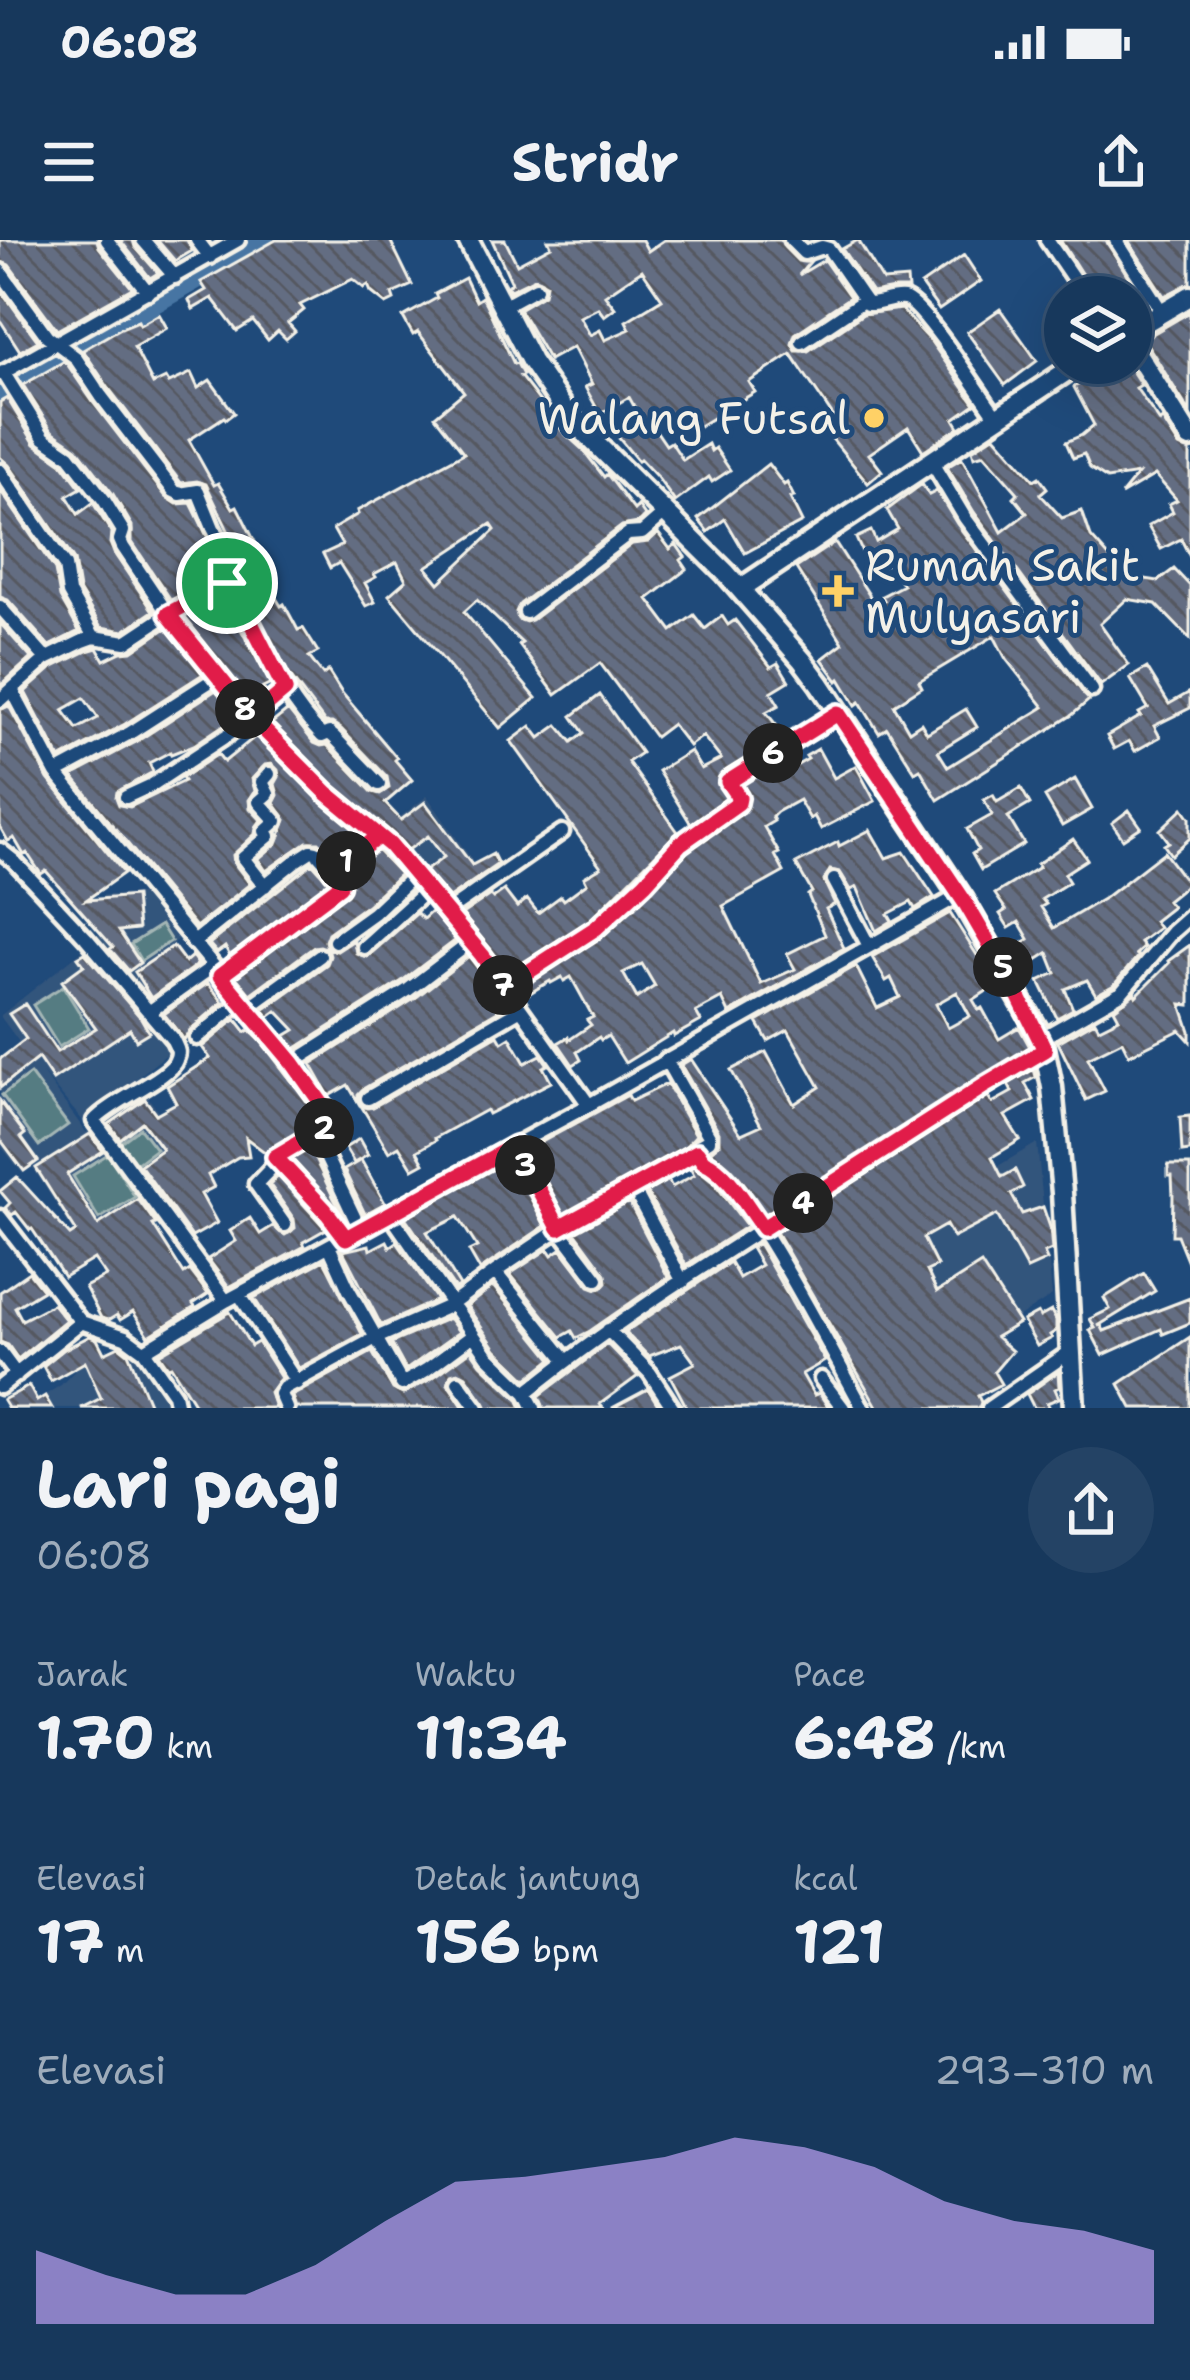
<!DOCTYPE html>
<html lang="id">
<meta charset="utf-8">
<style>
body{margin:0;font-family:"Shantell Sans",sans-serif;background:#244365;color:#f1f3f6;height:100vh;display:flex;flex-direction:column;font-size:45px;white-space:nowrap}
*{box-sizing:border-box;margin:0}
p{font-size:39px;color:#9eacbb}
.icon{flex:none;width:66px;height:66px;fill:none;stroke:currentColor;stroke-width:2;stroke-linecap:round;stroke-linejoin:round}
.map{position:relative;height:1168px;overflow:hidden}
.details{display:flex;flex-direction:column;background:#17385c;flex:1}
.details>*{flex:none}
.buttons{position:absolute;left:1044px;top:36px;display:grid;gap:24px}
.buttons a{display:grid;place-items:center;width:108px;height:108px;border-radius:50%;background:#17385c;box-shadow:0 12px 48px #0002,0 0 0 3px #365272;font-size:60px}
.pin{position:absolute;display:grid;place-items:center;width:102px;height:102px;color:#fff;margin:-51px;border:6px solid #fff;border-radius:50%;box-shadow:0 3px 12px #0007}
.km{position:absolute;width:60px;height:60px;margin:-30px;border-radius:50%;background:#222;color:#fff;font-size:33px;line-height:60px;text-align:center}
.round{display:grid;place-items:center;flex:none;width:126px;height:126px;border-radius:63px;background:#244365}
.overview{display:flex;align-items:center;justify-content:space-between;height:204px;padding:0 36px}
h1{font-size:66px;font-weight:700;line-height:90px}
.stats{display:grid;grid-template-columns:repeat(3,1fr);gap:18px;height:204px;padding:12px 36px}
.stats div{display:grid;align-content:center}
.stats b{font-size:60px;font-weight:700}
.stats small{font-size:33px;font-weight:400}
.stats p{font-size:33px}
.chart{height:336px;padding:24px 36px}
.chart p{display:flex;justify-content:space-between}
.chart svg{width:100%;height:216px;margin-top:12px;fill:#bca0f2;opacity:.7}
.status{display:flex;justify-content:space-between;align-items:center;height:84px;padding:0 60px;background:#17385c;direction:ltr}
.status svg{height:33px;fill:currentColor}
header{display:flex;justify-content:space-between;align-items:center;height:156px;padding:0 36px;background:#17385c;font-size:54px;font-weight:700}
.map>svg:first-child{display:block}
</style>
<div class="status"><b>06:08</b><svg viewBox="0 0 49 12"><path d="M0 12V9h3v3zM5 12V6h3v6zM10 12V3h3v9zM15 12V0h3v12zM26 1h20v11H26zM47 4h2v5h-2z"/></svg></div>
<header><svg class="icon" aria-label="menu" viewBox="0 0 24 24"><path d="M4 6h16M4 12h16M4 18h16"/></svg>Stridr<svg class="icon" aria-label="share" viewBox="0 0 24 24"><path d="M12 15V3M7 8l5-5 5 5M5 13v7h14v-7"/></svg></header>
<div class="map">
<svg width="1190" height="1168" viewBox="0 0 1190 1168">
<defs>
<pattern id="building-back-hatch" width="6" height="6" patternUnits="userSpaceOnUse" patternTransform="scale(3)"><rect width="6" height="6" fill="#636d82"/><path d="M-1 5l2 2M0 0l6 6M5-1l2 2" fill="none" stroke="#555961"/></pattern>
</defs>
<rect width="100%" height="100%" fill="#1f4a7a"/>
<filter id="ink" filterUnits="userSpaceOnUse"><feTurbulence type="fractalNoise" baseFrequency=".00833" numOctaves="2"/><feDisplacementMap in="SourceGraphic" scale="24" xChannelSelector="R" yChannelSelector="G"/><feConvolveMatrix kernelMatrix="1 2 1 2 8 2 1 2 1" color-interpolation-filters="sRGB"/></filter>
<g filter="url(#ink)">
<!-- built -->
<path fill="#33547c" d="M427 556 472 620 433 651 381 592Z
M141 654 177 699 174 704 185 721 143 752 123 736 94 700 105 690 103 655Z
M89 705 172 810 83 881 41 831 86 892 145 853 190 915 142 950 160 979 92 1021 33 928 44 920 22 933 0 905V818L19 802 0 776Z
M1037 903 1052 1056 877 1168H863L760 987 810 958 844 1020 910 978Z
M123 1103 145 1113 186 1156 183 1168H24L61 1145 83 1122Z"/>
<!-- pitch -->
<path fill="#547b82" stroke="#a4b6b5" stroke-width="3" d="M161 685 171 701 141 721 131 704Z
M63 746 89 788 59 807 33 765Z
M30 834 68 885 39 906 2 855Z
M140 888 156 909 136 924 120 903Z
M108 914 135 957 99 979 73 936Z"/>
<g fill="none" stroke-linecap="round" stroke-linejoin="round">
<!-- river -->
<path stroke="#4775a3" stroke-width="24" d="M0 149 261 0"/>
</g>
<!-- building -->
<path fill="url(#building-back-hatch)" stroke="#f4f1e8" stroke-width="3" fill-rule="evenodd" d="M0 0H97L99 7 132 48 57 90 9 25 0 21Z
M120 0H133L135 7 158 33 150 38Z
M157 0H187L192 11 175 21Z
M276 0H390L412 45 392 54 394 60 386 64 371 52 368 45 364 48 353 39 300 65 304 70 288 83 295 91 286 99 278 91 268 100 253 81 237 91 212 58 193 69 189 60 206 50 201 42Z
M492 0H505L517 24 551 6 548 0H642L648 11 664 0H781L784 7 798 21 810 22 799 35 824 20 850 57 795 94 792 104 796 111H808L863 74 901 69 929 99 975 164 954 179 959 187 923 211 908 187 869 214 882 231 868 243 821 185 833 176 791 114 749 142 755 152 693 190 683 169 653 186 666 205 671 202 683 220 708 204 711 211 715 208 730 230 712 242 709 237 675 262 657 237 640 219 638 221 613 191 639 175 629 157 600 174 585 147 592 144 573 107 549 120 519 69 544 54 546 44 535 38 510 50 507 46 512 43ZM642 30 662 59 626 81 630 89 605 100 600 90 590 95 580 77 598 68 604 76 615 68 605 55Z
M858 0 883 41 907 39 908 49H894L872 53 842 9Z
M1060 0H1106L1146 66 1131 75V57H1096Z
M1128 0H1190V43L1164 56Z
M964 15 981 41 939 70 921 45Z
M465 38 476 61 482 57 486 64 514 124 517 123 523 135 520 136 534 154 563 192 584 211 604 237 607 234 634 270 638 266 645 276 638 283 622 286 520 364 516 372 518 379 526 382 532 380 632 304 648 302 658 293 670 309 676 304 685 317 681 320 687 329 648 359 672 391 694 375 705 389 722 376 728 385 735 380 771 427 778 423 789 441 771 452 779 465 766 472 784 495 722 533 718 543 727 558 691 584 658 531 690 511 701 529 721 519 703 496 689 506 672 484 655 497 600 423 556 455 519 405 522 403 477 360 464 372 536 458 500 488 389 355 406 340 397 322 374 334 376 337 365 343 375 362 366 366 339 323 330 328 323 314 342 305 333 289 358 274 357 271 464 213 435 176 464 152 418 92 413 95 403 77 437 58 435 54ZM491 284 495 290 439 343 426 327Z
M0 49 38 101 20 111 0 80Z
M1000 69 1037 121 1005 145 967 92Z
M1190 72V173L1144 99Z
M159 74 167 88 134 107 153 144 166 138 169 143 191 133 198 148 210 140 234 173 226 179 224 177 189 200 214 245 218 243 233 268 237 266 264 320 256 325 281 366 284 364 298 390 303 388 318 412 309 417 323 435 328 431 342 453 397 518 395 520 412 540 385 563 401 580 425 562 472 625 493 614 498 624 449 658 425 631 444 617 428 596 408 610 387 589 334 545 272 483 287 471 284 465 314 503 321 506 327 505 372 552 380 554 389 548 387 537 341 489 332 483H325L290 436 242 347 246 340V328L206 244 197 241 181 243 110 150 83 110 121 88 138 81 140 85Z
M63 122 67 124 93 162 166 257 177 264 191 263 225 332 171 360 132 302V286L113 254 77 208 52 191 23 145Z
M1118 123H1127L1141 145 1136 148 1160 182 1162 179 1179 206 1190 211V317L1181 299 1161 309 1148 286 1173 272 1169 264 1177 260 1155 235 1121 255 1138 234 1107 239 1090 228 1084 214 1073 218 1066 202 1082 195 1094 185 1074 147Z
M7 158 35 204 62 223 81 248 67 256 78 274 93 263 95 266 111 292 110 303 114 313 153 371 124 391 101 387 79 350 74 320 9 225 0 217V162Z
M995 195 1034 240 1039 237 1047 248 1040 254 1062 278 1082 271 1091 297 1126 336 1158 341 1174 329 1190 346V399L1156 364 1127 359 1100 384 1129 425 1101 445 974 272 947 227 962 218 1002 292 1027 273 1014 257 1018 253 984 214 974 217 972 210Z
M768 224 784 245 787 243 794 257 790 258 802 282 745 313 725 279 708 292 698 279Z
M922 244 929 255 937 251 957 284 1089 460 1072 475 938 560 920 529 915 532 887 488 879 493 860 462 856 465 840 439 838 441 822 419 843 403 796 328 835 302 875 364 884 360 882 356 903 345 889 323 878 329 872 318 866 321 856 298 871 291 876 302 898 289 887 270ZM994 396 1006 419 1044 467 948 527 938 511 977 487 966 469 927 493 921 483 909 491 894 465 922 447 919 441Z
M0 250 55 330 60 357 79 391 49 406 8 360 0 357Z
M223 357 271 444 263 448 266 452 253 463 184 377Z
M0 383 31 418 0 446Z
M166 388 203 434 125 484 60 519 25 452 52 428 87 411 97 408 104 420 121 412 132 411ZM84 458 98 478 77 489 63 470Z
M1147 428 1169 464 1190 452V468L1154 486 1160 497 1135 511 1129 501 1114 509 1107 496 1141 476 1139 473 1148 468 1130 438Z
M216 450 235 473 232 474 234 478 194 505 171 514 170 512 149 523 153 532 117 552 116 557 119 565 130 567 184 541 182 538 218 514 224 522 256 496 320 561 362 596 334 617 319 602H307L266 631 258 619 277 603 286 580 274 563 278 555 275 544 279 537 278 530 272 524 265 525 252 539 255 551 249 560 250 568 261 580 256 587 255 594 233 615 234 623 250 644 196 687 72 536 136 502Z
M600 455 641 513 628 522 678 592 590 680 508 732 462 674 490 655 493 658 504 650 517 667 527 659 538 673 561 656 564 660 587 643 584 637 601 627 511 501 531 486 540 498 558 485 572 502 584 493 572 476Z
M9 466 48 539 124 633 86 660 135 656 138 689 119 691 140 723 129 731 110 709 113 707 46 631 41 634 27 613 24 615 14 598 8 601 0 587V470Z
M818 509 834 538 856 526 875 561 821 589 814 576 810 579 799 560 777 572 772 577 774 581 764 587 779 613 775 615 784 632 723 666 761 744 795 729 787 714 825 695 808 655 812 652 796 624 838 602 839 606 870 590 886 618 904 612 934 657 915 669 911 662 888 674 892 681 876 691 857 647 851 650 840 632 830 630 824 641 835 664 826 669 844 708 729 773 722 758 696 772 701 781 674 796 673 793 625 823 608 796 601 800 599 797 577 812 581 820 573 825 558 803 568 797 569 800 591 785 587 780 593 777 571 737 564 741 562 737 551 743 550 741 525 756 520 749 603 696 634 668 687 612 744 572 749 558 743 544 765 530 771 540 808 519 806 516ZM642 724 655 746 637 758 623 733Z
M1075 539 1092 569 1062 586 1045 557Z
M1021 548 1030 564 1008 577 1024 604 981 630 972 614 978 610 967 589 992 575 984 560 993 555 997 562Z
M1183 568 1190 578V598L1171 615 1164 605 1169 602 1160 590Z
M1129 570 1141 587 1123 599 1112 583Z
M1073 599 1087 619 1064 634 1069 642 1042 659 1046 664 1041 667 1054 688 1106 657 1164 612 1188 644 1167 661 1172 667 1154 681 1159 688 1140 702 1144 707 1136 714 1138 716 1114 745 1096 755 1087 740 1065 749 1073 769 1057 778 1039 741 1056 733 1048 713 1029 725 1017 707 1029 699 1019 682 1009 688 1000 674 1006 670 995 654 1039 627 1037 624Z
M377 610 400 634 367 665 328 693 325 701 327 708 337 711 354 700 356 713 367 717 417 673 423 679 432 671 456 700 402 741 295 809 285 796 295 790 277 771 269 777 263 770 327 724 330 716 328 709 320 706 314 707 250 754 236 737 347 654 351 645 348 633Z
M312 623 329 642 230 716 225 707 217 713 209 704Z
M950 673 996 745 973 760 979 770 982 768 999 799 1019 787 1030 807 765 975 728 927 710 912 719 904V892L681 825 691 819 741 894 761 885 731 830 766 812 794 864 820 847 788 790 768 801 757 782 856 726 877 768 900 757 891 738 886 741 872 717ZM957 752 970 776 948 788 936 764Z
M1190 705V765L1181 764 1190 791V801L1180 790 1129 815 1122 801 1088 818 1105 851 1086 860 1058 802 1095 781 1099 788 1119 778 1114 769 1135 753 1136 756 1169 723 1168 721Z
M173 706 185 722 192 716 198 724 151 758 135 732Z
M85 713 141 778 149 792 136 800 130 789 53 840 38 818 0 848V819L26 799 9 774 25 764 57 812 96 788 62 741 84 725 78 717Z
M469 716 506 766 363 849 358 854V862L348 845 329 856 311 824 414 759Z
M208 743 223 762 190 790 184 800 164 774Z
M236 779 246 792 249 790 261 801 320 878 266 913 246 898 249 916 238 917 208 935 214 947 201 954 217 983 192 997 140 925 162 909 142 882 120 899 109 884 145 859 156 874 176 863 167 846 210 818 202 807Z
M498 795 502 802 510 797 525 823 541 815 548 825 543 827 551 842 488 874 486 870 435 898 436 900 417 911 424 923 413 929 399 906 389 912 360 864 367 868 373 867Z
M1034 829 1036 837 1025 843 1034 860 1005 876 1020 900 992 917 1002 937 1015 930 1023 947 1011 954 1022 974 1043 967 1050 987 1052 1010 1044 1013 1047 1020 1027 1029 997 975 953 998 946 985 923 998 937 1026 927 1031 937 1052 981 1024 1019 1083 996 1097 1012 1111 994 1132 1001 1144 978 1156 981 1162 979 1168H878L776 992 988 856 992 863 1012 852 1008 844Z
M667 844 696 895 686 906 563 975 529 909 628 855 631 861Z
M0 861 25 894 21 897 38 921 24 931 0 899Z
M1190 876V911L1182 912 1180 877Z
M90 894 103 911 67 934 98 985 138 959 156 984 153 985 184 1034 190 1030 208 1054 193 1064 195 1067 149 1096 133 1072 120 1080 117 1075 109 1080 101 1078 85 1047 106 1036 94 1019 64 1037 32 989 30 990 16 972 12 975 5 968 10 963 0 951 17 937 70 995 76 991 36 928Z
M333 895 338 903 331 907 320 906 314 917 342 975 292 919Z
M359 899 368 915 354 923 345 908Z
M511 919 545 986 480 1030 469 1011 477 1007 458 977 427 992 460 1046 455 1049 405 977Z
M361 920 385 963 365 974 344 930Z
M1168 925H1190V1027L1177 995H1172L1173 957 1172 936H1168Z
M694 926 713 941 747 986 686 1025 647 952 668 940 672 947 694 935 690 928Z
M278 936 326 989 303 1002 305 1006 229 1047 208 1019 236 1001 230 991 250 978 260 994 273 986 285 995 295 988 294 979 270 945Z
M629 962 668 1037 590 1091 576 1098 572 1091 561 1097 510 1034 548 1009 552 1015 561 1009 589 1046 597 1049 602 1048 607 1042 606 1034 575 992Z
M387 1001 390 1007 397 1002 437 1060 381 1085 343 1011 369 1005 370 1010Z
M758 1003 825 1121 802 1134 814 1155 819 1153 829 1168H687L670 1136 695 1123 681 1104 649 1116 651 1119 625 1092 730 1022 739 1038 761 1025 751 1008Z
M324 1020 362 1094 299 1128 254 1058Z
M29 1032 43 1050 15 1067 22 1080 53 1064 66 1080 18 1119 8 1105 0 1102V1052Z
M1144 1033 1155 1051 1098 1086 1101 1085 1104 1091 1190 1058V1083L1163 1094 1161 1089 1103 1115 1090 1090 1095 1088 1090 1079 1110 1069 1104 1058Z
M493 1046 552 1119 527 1139 496 1109 467 1066Z
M1051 1071 1056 1080V1091L1050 1095 1052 1098 1037 1106 1023 1081 1038 1073 1040 1077Z
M230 1072 251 1106 258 1102 281 1138 270 1152 275 1168H197L171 1126 168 1127 159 1114Z
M449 1078 459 1092 406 1130 391 1103Z
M90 1096 97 1099 104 1113 119 1106 128 1113 151 1168H81L101 1158 85 1122 51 1141 43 1126 63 1110Z
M1190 1097V1168H1132L1119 1144Z
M607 1104 638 1136 600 1164 603 1168H544L539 1156Z
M471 1110 481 1124 518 1159 522 1168H487L466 1136 458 1132 451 1134 448 1144 464 1168H296L292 1156 372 1112 393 1149 403 1154 431 1139Z
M1058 1132 1059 1147 1055 1149 1059 1158 1047 1163 1050 1168H1034L1027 1154Z
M29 1146 37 1161 45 1156 52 1168H8L3 1160Z
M648 1149 660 1168H612Z"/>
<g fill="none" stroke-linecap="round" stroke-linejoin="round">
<defs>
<path id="street" d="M107 0 148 52
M143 0 175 37
M197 0 210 17
M791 0 804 13 822 7 829 9 867 64C879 65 892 57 904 59 923 63 981 156 997 177
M1047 0 1086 57
M1116 0 1162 72
M0 31 47 96 75 117 101 156 174 251 180 254 198 251 213 288 237 333 236 338 168 374 126 402 94 397 83 401 46 419 0 460
M503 66 536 48
M802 102 863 61
M3 132 44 198 69 215 104 260 123 291 120 300 123 307 168 374 252 478 327 553 390 606 447 672 489 724 589 865
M1 134 238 0
M931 221 965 278 1092 450
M0 231 65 326 69 353 94 397
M227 343C260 394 278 451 322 496L329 493 334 497 379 544
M0 367 46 419
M526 372 628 294 642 293 666 272
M12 450 56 533 293 823 331 876 332 882 329 885 275 917 325 970 346 998
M56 533 130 493 217 437
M126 557 152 545 241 486 285 450
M0 610 14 621 86 698 173 800C177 809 180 811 176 820 171 837 110 862 94 881L226 1061
M333 631 379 596
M834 640 869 706
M265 646 243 618 269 596 265 591 276 581 259 562 268 554 262 542 269 534
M447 672 562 592
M335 701 374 673 415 634
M193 703 294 622 311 611 316 612 339 638 341 646 220 736
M364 707 427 650
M504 747 596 688 627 660 680 604 738 563 739 558 728 541 839 473
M248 768 320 716
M149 772 212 727
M197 798 241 761
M1042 798 1121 753 1172 692 1190 676
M666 820 709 896V900L697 907 696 909 703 921C743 934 837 1123 863 1168
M293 823 408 750 471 702
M368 858 521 769
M515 905 559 989 597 1039
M325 915 360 989
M278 921 256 944 285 985
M633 948 683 1042
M390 974 488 1116 526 1153 534 1168
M0 977 81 1082 125 1097 144 1111 174 1154 177 1168
M329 1006 349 1050 402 1144 426 1130 473 1095
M495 1032 559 989 697 912
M239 1054 297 1143
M608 1090 650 1133 673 1168
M144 1111 226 1061 589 865 960 655
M0 1112 17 1135
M821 1139 843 1168
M458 1142 477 1168
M0 1147 81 1082
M526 1153C616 1080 715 1019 813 956 890 907 966 856 1045 810
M286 1168 280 1154 284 1148 374 1099 451 1065 495 1032 566 1120
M989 1168 1071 1111"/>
<path id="secondary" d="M468 0 531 121 571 179 726 333 802 420 820 444 963 660 1042 798 1052 847 1062 953 1074 1168
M1131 91 1190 56
M1131 104 1190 198
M740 349 1079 123"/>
</defs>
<!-- street casing -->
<use href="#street" stroke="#f4f1e8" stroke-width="21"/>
<!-- secondary casing -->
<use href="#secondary" stroke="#f4f1e8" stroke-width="27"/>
<!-- street -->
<use href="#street" stroke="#1f4a7a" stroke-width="12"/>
<!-- secondary -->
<use href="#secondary" stroke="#1f4a7a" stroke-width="18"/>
</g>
</g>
<g fill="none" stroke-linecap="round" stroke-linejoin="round" filter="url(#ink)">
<defs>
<path id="route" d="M227 343 244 369 285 450 252 478 327 553 379 596 333 631 339 638 340 646 220 736 293 823 331 877 329 885 275 917 325 970 346 998 515 905 559 988 697 912 703 921C728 931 747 967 763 988L984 846 1045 810 1013 745 966 664 838 473 728 542 739 558 738 563 680 604 645 643 596 688 505 747 482 715 390 605 327 553 252 478 168 374 227 343"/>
</defs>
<!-- route casing -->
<use href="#route" stroke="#fff" stroke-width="24"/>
<!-- route -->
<use href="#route" stroke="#e11d48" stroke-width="15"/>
</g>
<!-- markers -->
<g fill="#ffd166" stroke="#1f4a7a" stroke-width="4.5">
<circle cx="874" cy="178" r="12"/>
<path d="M832 333h12v12h12v12h-12v12h-12v-12h-12v-12h12z"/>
</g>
<g text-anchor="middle" stroke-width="10" stroke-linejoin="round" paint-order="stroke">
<!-- poi labels -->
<g font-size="45" fill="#f4f1e8" stroke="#1f4a7a" text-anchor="end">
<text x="850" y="194">Walang Futsal</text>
<text x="865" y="341" text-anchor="start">Rumah Sakit<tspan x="865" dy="52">Mulyasari</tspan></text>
</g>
</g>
</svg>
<div class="buttons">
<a><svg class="icon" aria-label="layers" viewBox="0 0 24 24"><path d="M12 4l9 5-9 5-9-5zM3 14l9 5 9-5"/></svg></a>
</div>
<div class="pin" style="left:227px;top:343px;background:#1e9e55"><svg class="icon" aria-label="arrive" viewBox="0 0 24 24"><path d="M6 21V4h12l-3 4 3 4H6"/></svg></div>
<b class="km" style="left:346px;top:621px">1</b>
<b class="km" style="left:324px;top:888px">2</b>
<b class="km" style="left:525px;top:925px">3</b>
<b class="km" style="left:803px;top:963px">4</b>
<b class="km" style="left:1003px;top:727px">5</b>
<b class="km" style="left:773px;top:513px">6</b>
<b class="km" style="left:503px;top:745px">7</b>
<b class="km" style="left:245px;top:469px">8</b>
</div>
<section class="details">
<div class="overview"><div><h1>Lari pagi</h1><p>06:08</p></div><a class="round"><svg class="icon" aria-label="share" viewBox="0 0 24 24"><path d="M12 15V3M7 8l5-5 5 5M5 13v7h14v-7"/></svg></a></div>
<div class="stats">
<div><p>Jarak</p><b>1.70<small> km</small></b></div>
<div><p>Waktu</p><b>11:34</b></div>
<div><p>Pace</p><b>6:48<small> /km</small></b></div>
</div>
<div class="stats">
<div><p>Elevasi</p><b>17<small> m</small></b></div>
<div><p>Detak jantung</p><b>156<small> bpm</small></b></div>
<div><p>kcal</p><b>121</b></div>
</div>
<div class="chart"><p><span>Elevasi</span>293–310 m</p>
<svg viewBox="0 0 160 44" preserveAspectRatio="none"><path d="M0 44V29L10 34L20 38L30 38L40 32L50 23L60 15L70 14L80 12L90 10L100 6L110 8L120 12L130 19L140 23L150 25L160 29V44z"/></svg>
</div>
</section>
